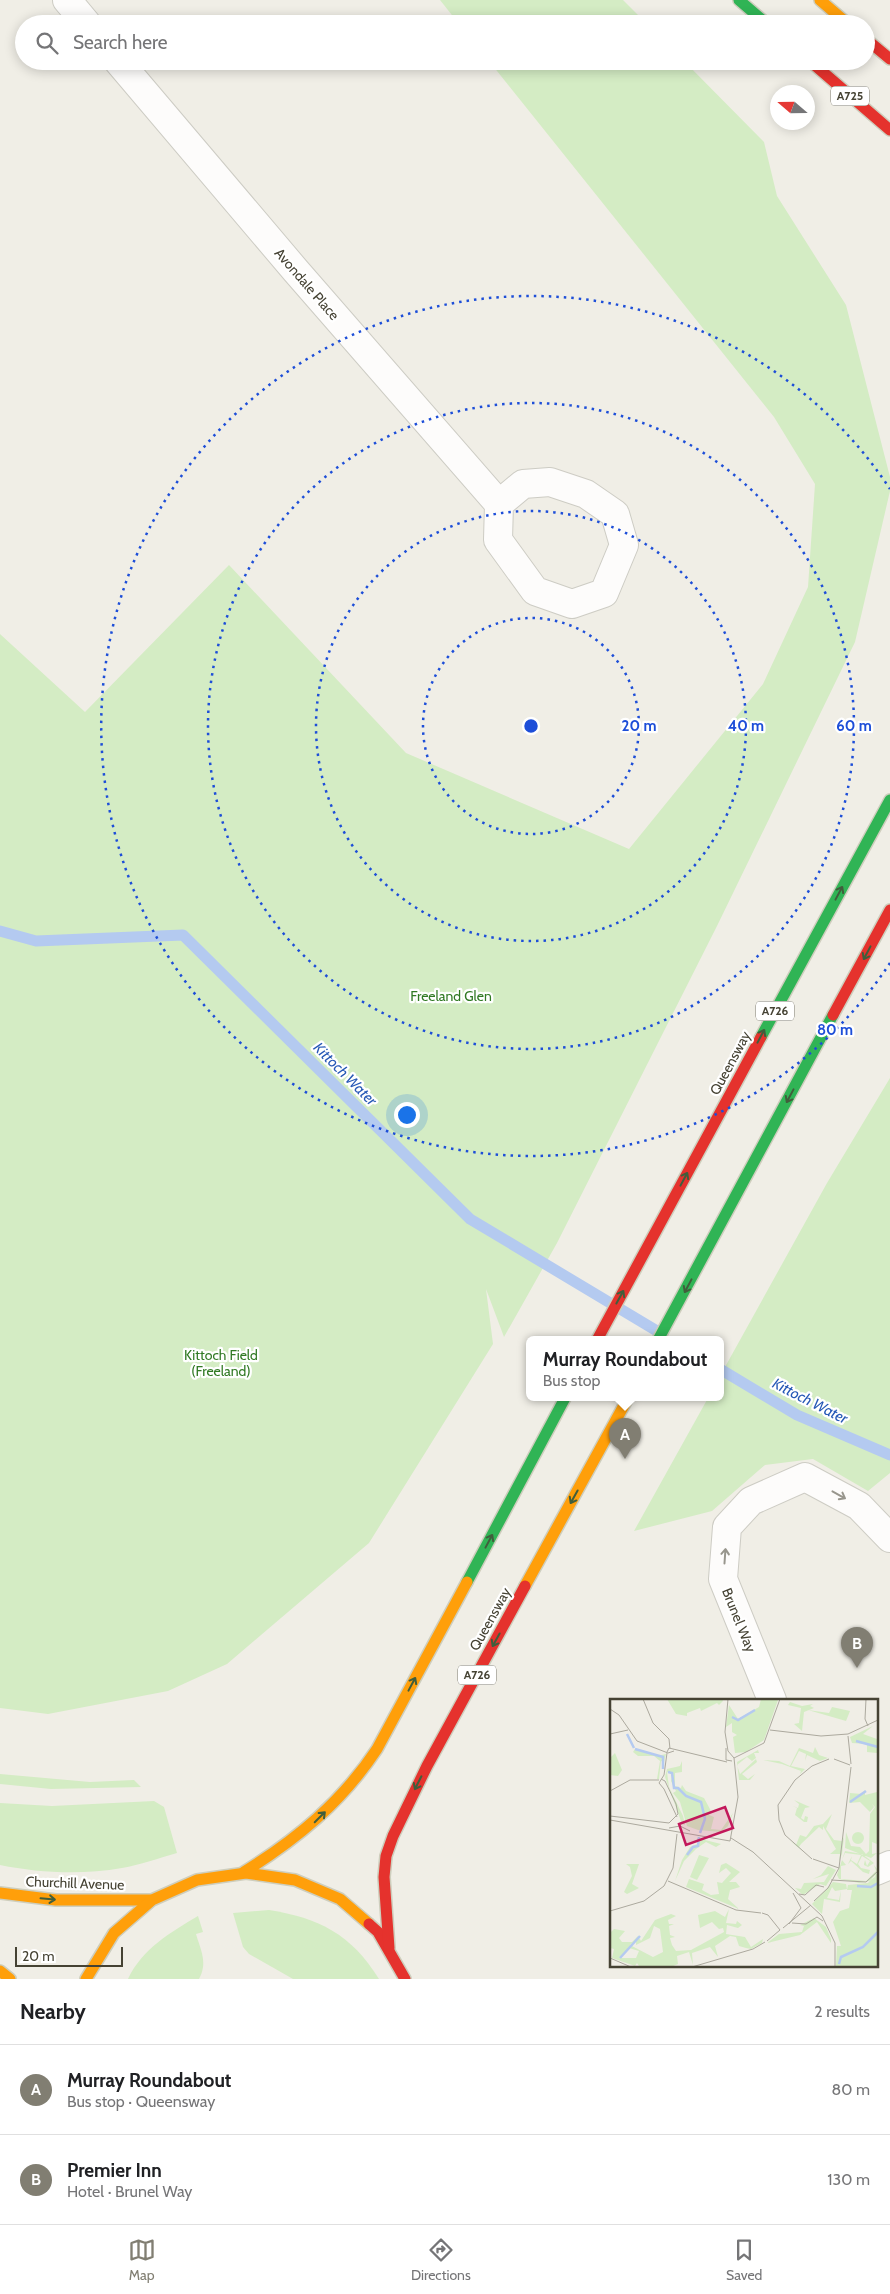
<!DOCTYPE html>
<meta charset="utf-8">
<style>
:root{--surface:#fff;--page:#f2f2f2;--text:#202124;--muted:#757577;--line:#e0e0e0;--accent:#817e72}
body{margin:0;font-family:Cabin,sans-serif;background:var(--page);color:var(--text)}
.compass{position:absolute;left:770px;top:85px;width:45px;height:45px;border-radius:50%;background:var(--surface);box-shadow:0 2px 12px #0003;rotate:290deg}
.scale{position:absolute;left:15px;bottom:12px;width:108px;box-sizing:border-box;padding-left:5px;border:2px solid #454233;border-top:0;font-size:14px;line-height:18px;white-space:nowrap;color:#454233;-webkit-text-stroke:4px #fff;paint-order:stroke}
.you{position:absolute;left:406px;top:1114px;width:18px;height:18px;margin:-12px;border:4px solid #fff;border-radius:50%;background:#1a73e8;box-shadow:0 0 0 8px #1a73e833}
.badge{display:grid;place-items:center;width:32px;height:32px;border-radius:50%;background:var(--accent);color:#fff;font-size:16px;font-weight:700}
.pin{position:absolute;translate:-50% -41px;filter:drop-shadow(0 1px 2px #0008)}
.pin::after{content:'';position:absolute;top:26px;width:18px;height:15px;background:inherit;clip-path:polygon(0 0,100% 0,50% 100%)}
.popup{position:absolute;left:526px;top:1336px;width:198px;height:65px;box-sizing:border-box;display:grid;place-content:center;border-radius:8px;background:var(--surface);filter:drop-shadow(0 1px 4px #0005);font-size:16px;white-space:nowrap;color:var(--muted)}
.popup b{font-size:19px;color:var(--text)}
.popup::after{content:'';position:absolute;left:50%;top:100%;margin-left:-10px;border:10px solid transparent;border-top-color:var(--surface)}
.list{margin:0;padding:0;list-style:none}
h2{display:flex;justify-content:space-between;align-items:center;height:65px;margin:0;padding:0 20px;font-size:21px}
h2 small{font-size:16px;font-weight:400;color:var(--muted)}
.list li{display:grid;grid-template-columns:32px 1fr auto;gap:15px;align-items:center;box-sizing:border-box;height:90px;padding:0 20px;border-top:1px solid var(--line)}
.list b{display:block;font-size:19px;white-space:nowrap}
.list p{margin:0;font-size:16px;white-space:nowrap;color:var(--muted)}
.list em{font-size:16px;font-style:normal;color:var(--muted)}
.icon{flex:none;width:28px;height:28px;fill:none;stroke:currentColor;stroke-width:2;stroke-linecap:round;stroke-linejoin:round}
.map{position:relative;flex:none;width:890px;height:1979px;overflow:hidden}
.search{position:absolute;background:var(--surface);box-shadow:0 2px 12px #0003;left:15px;right:15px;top:15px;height:55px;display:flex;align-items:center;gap:12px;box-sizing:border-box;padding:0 18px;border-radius:28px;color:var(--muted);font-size:19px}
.sheet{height:245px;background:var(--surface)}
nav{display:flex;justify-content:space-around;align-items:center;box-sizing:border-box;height:70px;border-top:1px solid var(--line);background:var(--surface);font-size:14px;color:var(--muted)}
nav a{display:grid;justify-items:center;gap:2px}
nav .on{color:var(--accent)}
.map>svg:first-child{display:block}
</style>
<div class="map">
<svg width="890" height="1979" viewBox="0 0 890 1979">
<rect width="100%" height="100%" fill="#f0eee6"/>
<g fill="#d4ecc4">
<path d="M 440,0 L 623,0 L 647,24 L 459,24 Z"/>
<path d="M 489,61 L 684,61 L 764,142 L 777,196 L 846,305 L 890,477 L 890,491 L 855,642 L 717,926 L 557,1243 L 504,1337 L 486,1289 L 493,1344 L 369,1543 L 227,1664 L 168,1691 L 48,1714 L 0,1708 L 0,634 L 85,712 L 229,565 L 406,753 L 629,849 L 763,684 L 808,587 L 815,484 L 774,417 Z"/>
<path d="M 890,1078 L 890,1473 L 868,1491 L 813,1459 L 765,1465 L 712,1511 L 634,1531 L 708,1398 L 720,1398 L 720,1376 L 827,1183 Z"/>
<path d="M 0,1774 L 90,1782 L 134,1780 L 141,1787 L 51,1789 L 0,1784 Z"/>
<path d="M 154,1801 L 164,1807 L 177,1853 C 159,1858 140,1865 122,1868 C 82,1875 39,1873 0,1865 L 0,1803 L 52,1806 Z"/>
<path d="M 269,1910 C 319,1918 351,1934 379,1979 L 293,1979 L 249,1954 L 243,1947 L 233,1913 Z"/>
<path d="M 198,1916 L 203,1932 L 196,1934 C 201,1951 208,1963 199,1979 L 128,1979 C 142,1949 171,1932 198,1916 Z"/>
</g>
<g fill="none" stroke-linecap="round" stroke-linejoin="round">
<g stroke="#b4caf0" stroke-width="11">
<path d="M 0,931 L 36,941 L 183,935 L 470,1219 L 662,1334"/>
<path d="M 720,1369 L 797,1415 L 890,1455"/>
</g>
<defs>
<g id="street">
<path d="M 67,0 L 87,24"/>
<path d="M 118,61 L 296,271 L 499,504 L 498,540 L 535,591 L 572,604 L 604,593 L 624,545 L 615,514 L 586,494 L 550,482 L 523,484 L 499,504"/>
<path d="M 772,1700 L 723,1579 L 727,1527 L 751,1501 L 805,1477 L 859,1506 L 890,1538"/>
<path d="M 876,1871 L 890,1865"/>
</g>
<g id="fast">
<path d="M 739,0 L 767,24"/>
<path d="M 761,1037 L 890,800"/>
<path d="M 658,1340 L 833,1015"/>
<path d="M 467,1582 L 565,1398"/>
</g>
<g id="slow">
<path d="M 820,0 L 848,24"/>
<path d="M 525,1586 L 628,1398"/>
<path d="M 244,1872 C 297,1839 342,1802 377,1749 L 467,1582"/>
<path d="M 0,1893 L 56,1900 L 150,1900"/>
<path d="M 0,1971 L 10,1979"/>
<path d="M 86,1979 L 114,1933 L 152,1900 L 197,1880 L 246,1873 L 295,1880 L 340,1899 L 369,1924"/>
</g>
<g id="jam">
<path d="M 866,39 L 890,59"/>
<path d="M 810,61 L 890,130"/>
<path d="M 833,1015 L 890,910"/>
<path d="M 597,1340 L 761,1037"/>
<path d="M 369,1924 L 378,1932 L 405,1979"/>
<path d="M 389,1948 L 384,1877 L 386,1856 L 393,1836 L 427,1766 L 525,1586"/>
</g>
</defs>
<use href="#street" stroke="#cdccc4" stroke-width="30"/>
<use href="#fast" stroke="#cecebd" stroke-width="14"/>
<use href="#slow" stroke="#cecebd" stroke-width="14"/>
<use href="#jam" stroke="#cecebd" stroke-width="14"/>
<use href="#street" stroke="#fdfcfb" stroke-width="28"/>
<use href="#fast" stroke="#30b455" stroke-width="11"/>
<use href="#slow" stroke="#ff9f0a" stroke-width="11"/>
<use href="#jam" stroke="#e5322d" stroke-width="11"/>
</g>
<defs><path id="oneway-shaft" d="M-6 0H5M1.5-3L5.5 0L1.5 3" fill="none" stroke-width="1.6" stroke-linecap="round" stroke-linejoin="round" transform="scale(1.25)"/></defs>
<g stroke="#405e3c">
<use href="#oneway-shaft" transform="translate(839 893) rotate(-62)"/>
<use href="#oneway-shaft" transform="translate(867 953) rotate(118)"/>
<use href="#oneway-shaft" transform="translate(761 1036) rotate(-62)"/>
<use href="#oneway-shaft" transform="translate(790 1096) rotate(118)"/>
<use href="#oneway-shaft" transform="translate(684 1179) rotate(-62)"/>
<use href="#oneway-shaft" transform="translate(688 1286) rotate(118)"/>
<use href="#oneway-shaft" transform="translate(620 1297) rotate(-61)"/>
<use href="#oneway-shaft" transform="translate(574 1497) rotate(119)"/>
<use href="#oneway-shaft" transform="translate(489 1541) rotate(-62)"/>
<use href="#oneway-shaft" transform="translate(496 1640) rotate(119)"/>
<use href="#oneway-shaft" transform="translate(412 1684) rotate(-62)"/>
<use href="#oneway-shaft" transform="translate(418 1783) rotate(117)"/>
<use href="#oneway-shaft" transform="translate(320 1817) rotate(-45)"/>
<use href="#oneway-shaft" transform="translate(48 1899) rotate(5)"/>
</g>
<g stroke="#98968d">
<use href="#oneway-shaft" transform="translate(839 1495) rotate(29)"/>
<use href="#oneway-shaft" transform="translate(725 1556) rotate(-86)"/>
</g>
<g fill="none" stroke="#1d4ed8" stroke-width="2.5" stroke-dasharray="2.5 5">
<circle cx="531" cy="726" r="108"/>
<circle cx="531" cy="726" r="215"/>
<circle cx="531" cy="726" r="323"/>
<path d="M890 963A430 430 0 1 1 890 489"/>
</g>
<g text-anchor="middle" stroke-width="4.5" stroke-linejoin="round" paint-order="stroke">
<g fill="#fff" stroke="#7d7b70" stroke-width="1">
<rect x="831" y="86.5" width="38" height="19" rx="4"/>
<rect x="756" y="1001.5" width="38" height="19" rx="4"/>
<rect x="458" y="1665.5" width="38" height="19" rx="4"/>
</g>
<g font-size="12" font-weight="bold" fill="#454233">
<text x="850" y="100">A725</text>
<text x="775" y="1015">A726</text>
<text x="477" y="1679">A726</text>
</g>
<g font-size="14" fill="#454233" stroke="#fff">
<text transform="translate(307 284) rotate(49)" y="5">Avondale Place</text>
<text transform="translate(730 1063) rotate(-62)" y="5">Queensway</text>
<text transform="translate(490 1619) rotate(-61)" y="5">Queensway</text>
<text transform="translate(739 1620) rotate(68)" y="5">Brunel Way</text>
<text transform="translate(75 1883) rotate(2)" y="5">Churchill Avenue</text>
</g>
<g font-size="14" fill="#307923" stroke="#fff">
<text x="451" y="1001">Freeland Glen</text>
<text x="221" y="1360">Kittoch Field<tspan x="221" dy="16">(Freeland)</tspan></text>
</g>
<g font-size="15" font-style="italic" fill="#2658b6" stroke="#fff">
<text transform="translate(345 1074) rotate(45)" y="5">Kittoch Water</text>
<text transform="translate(810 1401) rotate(27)" y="5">Kittoch Water</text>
</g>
</g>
<g transform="translate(610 1699)">
<rect width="268" height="268" fill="#f0eee6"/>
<path d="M 57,0 L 112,0 L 113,2 L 109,6 L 107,4 L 91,12 L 90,9 L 77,14 L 77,17 L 66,15 ZM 151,0 L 168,1 L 154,41 L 136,53 L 125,54 L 123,38 L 127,36 L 122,33 L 122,24 L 116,28 L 119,6 L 128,20 L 149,8 ZM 180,3 L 192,7 L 203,5 L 200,7 L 204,9 L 194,13 L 192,32 L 184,25 L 189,24 L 191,9 L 178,6 ZM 222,8 L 240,12 L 236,22 L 198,11 L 219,14 ZM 263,27 L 253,35 L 267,40 L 267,54 L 257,53 L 257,45 L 242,44 L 240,38 ZM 205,48 L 209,56 L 218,59 L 210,62 L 197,56 L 195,62 L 196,55 L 189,52 L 181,67 L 195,70 L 190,75 L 191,72 L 172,65 L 153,61 L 169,62 L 180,67 L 189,49 L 203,54 ZM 25,50 L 47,57 L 56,55 L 54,63 L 51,62 L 49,80 L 47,80 L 50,62 L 44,57 L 28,57 L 23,53 ZM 148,51 L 149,54 L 144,54 L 146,59 L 142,62 L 137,58 L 127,66 L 130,75 L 146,60 L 147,63 L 132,75 L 138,80 L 145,75 L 140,81 L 129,81 L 127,63 ZM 5,54 L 12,71 L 8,77 L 0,76 L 0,59 ZM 72,62 L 72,73 L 65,74 L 65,87 L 71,89 L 72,86 L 76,92 L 94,99 L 101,112 L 99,116 L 104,118 L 101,130 L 111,131 L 123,114 L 118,127 L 111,133 L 88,131 L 77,127 L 70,103 L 63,94 L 66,92 L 61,82 L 62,75 L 57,73 L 59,88 L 73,117 L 75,126 L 72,125 L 55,78 L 57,70 L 70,67 ZM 255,91 L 255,96 L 267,93 L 267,145 L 262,143 L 262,155 L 267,154 L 261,159 L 235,149 L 236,133 L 241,147 L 250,148 L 256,155 L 259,152 L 260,115 L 265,108 L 262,105 L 264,108 L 260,113 L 250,103 L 239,104 L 240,94 L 252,95 ZM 184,101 L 200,108 L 195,109 L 191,119 L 194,121 L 195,117 L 198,118 L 197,123 L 194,123 L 185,116 L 187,109 L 183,107 L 188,109 L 189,105 ZM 222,115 L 216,130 L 224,141 L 232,142 L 234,138 L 232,155 L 229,163 L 230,155 L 220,155 L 226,150 L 213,127 L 213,131 L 209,128 L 191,145 L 189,148 L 194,153 L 180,142 L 186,146 L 190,136 L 196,138 L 204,127 L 213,125 ZM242 139a6 6 0 1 1 12 0a6 6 0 1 1-12 0ZM 87,139 L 111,145 L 106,148 L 96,143 L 86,150 L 74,162 L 65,182 L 72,161 L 80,148 L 87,145 ZM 235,152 L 252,155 L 264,164 L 258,168 L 254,166 L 254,165 L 255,161 L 257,167 L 260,162 L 252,157 L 248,165 L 251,169 L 260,171 L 259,175 L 253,173 L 241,162 L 238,165 L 242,157 L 241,161 L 247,165 L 251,156 L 235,154 L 232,161 L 236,166 L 231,167 L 231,180 L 256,182 L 266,172 L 264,166 L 267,170 L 265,178 L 259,182 L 249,184 L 229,180 L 227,176 ZM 89,156 L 99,159 L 87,181 L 80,178 ZM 116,164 L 130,173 L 119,183 L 126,183 L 130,188 L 120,191 L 118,200 L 129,210 L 76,188 L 79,180 L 94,185 L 92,191 L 101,196 L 109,195 L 107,183 L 112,184 L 121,174 L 116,169 L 109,174 L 111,166 ZM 16,165 L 29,165 L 22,185 L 29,189 L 17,195 L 14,193 L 22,177 L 20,168 ZM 218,167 L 226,171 L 216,187 L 210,185 L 193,196 L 185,189 L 191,190 L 194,184 L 214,183 L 219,175 L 203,180 L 199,177 L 203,180 L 211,176 ZM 267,174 L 267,267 L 226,267 L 227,247 L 231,247 L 223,223 L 230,212 L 239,209 L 242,191 L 237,191 L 238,186 L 258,184 ZM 223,183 L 236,185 L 237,190 L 225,192 L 222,188 L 217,199 L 229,201 L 231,191 L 230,203 L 214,200 L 212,215 L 202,205 ZM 119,210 L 116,224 L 126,225 L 127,222 L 132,226 L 128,229 L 117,226 L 116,235 L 135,238 L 141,248 L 153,240 L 152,244 L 141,250 L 136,249 L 129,247 L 126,238 L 120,237 L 105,247 L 108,258 L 100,248 L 82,254 L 83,266 L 79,253 L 67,257 L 68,265 L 61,268 L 29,267 L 27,264 L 25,267 L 2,259 L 4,250 L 0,249 L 0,234 L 4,230 L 15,232 L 9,239 L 12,243 L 22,243 L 28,237 L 31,242 L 45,221 L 61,215 L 66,217 L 58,221 L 59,225 L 64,225 L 59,227 L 60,236 L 65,238 L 60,239 L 62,246 L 66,252 L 81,251 L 114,233 L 113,229 L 109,230 L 102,223 L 90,229 L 88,216 L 105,212 L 115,218 ZM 44,227 L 50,230 L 53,253 L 43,258 L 20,246 L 26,241 L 26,246 L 40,239 ZM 19,249 L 29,252 L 26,259 L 10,259 ZM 204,219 L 216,228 L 221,240 L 221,244 L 207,223 L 190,236 L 157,244 L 169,235 L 192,233 L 194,227 L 190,226 Z" fill="#d4ecc4" fill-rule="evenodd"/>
<path fill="none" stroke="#b4caf0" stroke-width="2.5" d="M 122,18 L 128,21 L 145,11M 17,35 L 24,49M 246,42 L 268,48M 25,50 L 53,58 L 53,70M 58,73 L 62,74 L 64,89 L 68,89 L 76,97 L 91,103 L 95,120 L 90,134M 240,103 L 256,92M 77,156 L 83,148 L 88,147 L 89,138M 247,187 L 261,188 L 268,184M 10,259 L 30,237M 229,265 L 231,258 L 253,248 L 268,233"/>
<path fill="none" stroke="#aca99e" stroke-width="1" d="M 33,0 L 43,24 L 59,40 L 60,50M 256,0 L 255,20 L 258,27M 0,10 L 9,16 L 27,42 L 58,54 L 64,52M 160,31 L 211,37 L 238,35M 0,35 L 18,31M 238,35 L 268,21M 238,37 L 241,65M 116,49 L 116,61 L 122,62M 57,53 L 59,49 L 117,63M 124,59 L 154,44 L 170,0M 224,60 L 240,66M 51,80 L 55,82 L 66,105M 54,90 L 67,118M 54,90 L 49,84 L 54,76 L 57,54M 0,92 L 20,81 L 49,81M 0,117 L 59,124 L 68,115 L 66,105M 0,121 L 120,142 L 128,98 L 124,59 L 118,52 L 115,33 L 118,0M 59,129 L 70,127 L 80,132M 121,139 L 143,153 L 212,217 L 225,244 L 225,268M 202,160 L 175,136 L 169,121 L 168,106 L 185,81 L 202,67 L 219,60M 203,160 L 229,169M 221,181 L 256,183 L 268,172M 58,182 L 126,211 L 151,214M 189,195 L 195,196 L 206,186 L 214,188M 204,202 L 218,189 L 229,169 L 241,68M 0,212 L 34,202 L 54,187 L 63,169 L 67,135M 152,214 L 158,216 L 170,231M 182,224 L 196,225 L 207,218 L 213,222M 179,225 L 191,209 L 183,194M 173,229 L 201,206M 157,242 L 170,231M 0,259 L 21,268M 82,268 L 143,250 L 155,243"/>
<path fill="#c2185b" fill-opacity="0.15" stroke="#c2185b" stroke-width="2.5" d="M 115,108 L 123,129 L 76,146 L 69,125 Z"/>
<rect width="268" height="268" fill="none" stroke="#454233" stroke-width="2.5"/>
</g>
<circle cx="531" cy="726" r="8" fill="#1d4ed8" stroke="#fff" stroke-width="2.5"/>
<g font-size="15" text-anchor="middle" font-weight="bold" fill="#1d4ed8" stroke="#fff" stroke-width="4.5" stroke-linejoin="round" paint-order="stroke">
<text x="639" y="731">20 m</text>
<text x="746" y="731">40 m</text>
<text x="854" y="731">60 m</text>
<text x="835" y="1035">80 m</text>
</g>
</svg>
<svg class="compass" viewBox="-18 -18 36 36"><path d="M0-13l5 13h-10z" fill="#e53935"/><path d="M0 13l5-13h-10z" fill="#757577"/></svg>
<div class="scale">20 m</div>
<div class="you"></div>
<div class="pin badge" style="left:625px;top:1459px">A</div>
<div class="popup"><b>Murray Roundabout</b>Bus stop</div>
<div class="pin badge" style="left:857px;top:1668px">B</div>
<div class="search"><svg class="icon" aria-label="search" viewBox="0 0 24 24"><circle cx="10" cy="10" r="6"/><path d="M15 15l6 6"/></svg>Search here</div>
</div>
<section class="sheet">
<h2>Nearby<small>2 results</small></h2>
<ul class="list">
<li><span class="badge">A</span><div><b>Murray Roundabout</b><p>Bus stop · Queensway</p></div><em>80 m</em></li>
<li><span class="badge">B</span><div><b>Premier Inn</b><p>Hotel · Brunel Way</p></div><em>130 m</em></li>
</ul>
</section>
<nav>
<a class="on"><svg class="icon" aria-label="map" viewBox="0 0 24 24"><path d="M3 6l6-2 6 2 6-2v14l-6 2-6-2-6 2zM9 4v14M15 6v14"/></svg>Map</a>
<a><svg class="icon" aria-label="directions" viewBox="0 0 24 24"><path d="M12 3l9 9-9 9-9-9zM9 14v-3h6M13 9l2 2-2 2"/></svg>Directions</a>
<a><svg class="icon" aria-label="saved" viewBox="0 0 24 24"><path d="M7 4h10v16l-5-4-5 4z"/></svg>Saved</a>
</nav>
